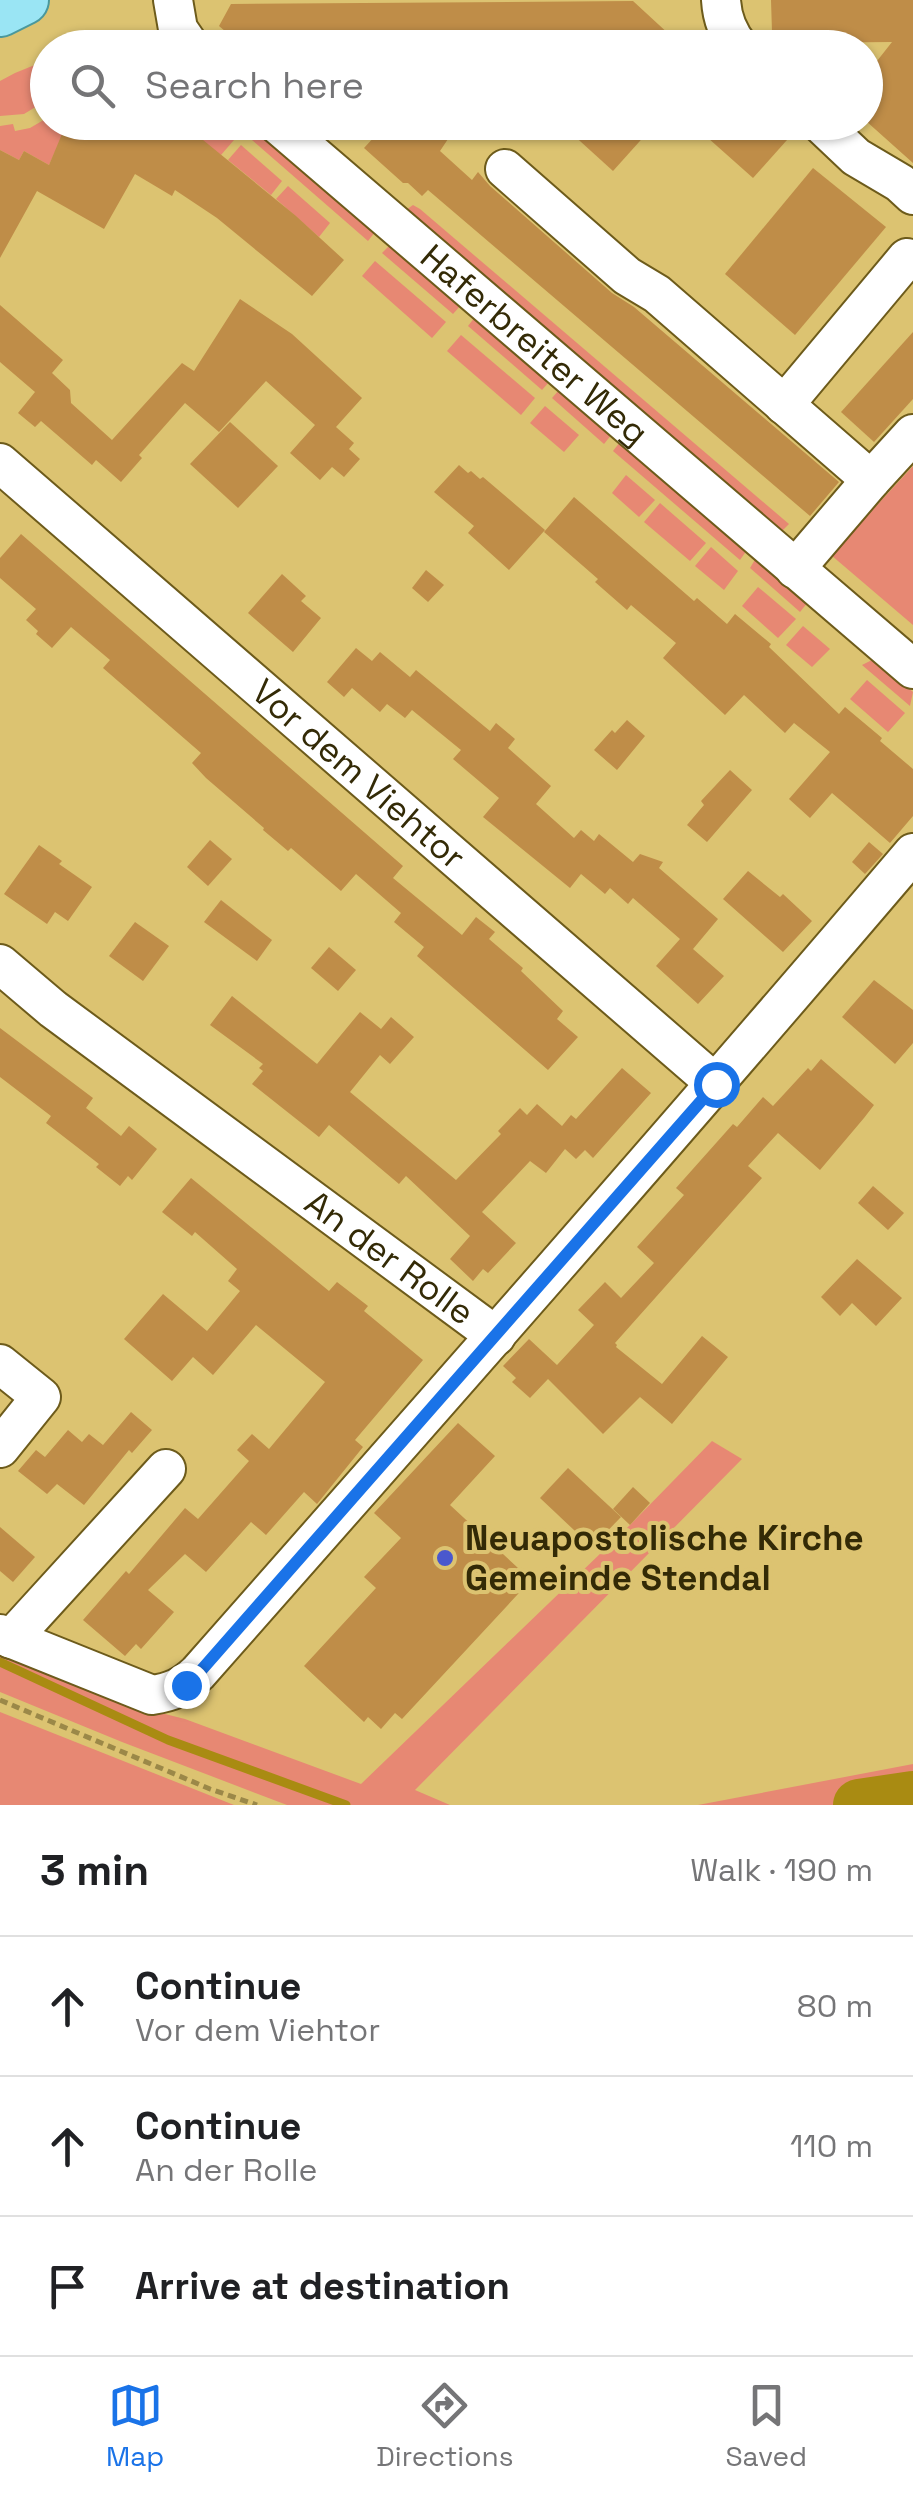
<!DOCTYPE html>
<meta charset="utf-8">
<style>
:root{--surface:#fff;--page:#f2f2f2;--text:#202124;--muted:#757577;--line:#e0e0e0;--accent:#1a73e8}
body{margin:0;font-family:"Space Grotesk",sans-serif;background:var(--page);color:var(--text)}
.stop{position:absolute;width:30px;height:30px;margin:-22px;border:8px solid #1a73e8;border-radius:50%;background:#fff}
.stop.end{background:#1a73e8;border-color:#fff;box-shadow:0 2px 10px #0008}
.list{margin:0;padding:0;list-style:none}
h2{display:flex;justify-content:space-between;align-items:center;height:130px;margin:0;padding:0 40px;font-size:42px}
h2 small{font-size:32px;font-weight:400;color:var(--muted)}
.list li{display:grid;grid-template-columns:65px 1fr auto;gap:30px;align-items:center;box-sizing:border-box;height:140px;padding:0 40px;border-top:2px solid var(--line)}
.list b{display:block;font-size:38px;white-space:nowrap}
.list p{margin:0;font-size:32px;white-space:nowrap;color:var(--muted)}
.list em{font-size:32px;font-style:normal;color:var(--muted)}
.icon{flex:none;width:55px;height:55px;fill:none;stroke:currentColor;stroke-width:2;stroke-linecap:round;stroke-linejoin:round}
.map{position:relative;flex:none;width:913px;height:1805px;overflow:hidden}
.search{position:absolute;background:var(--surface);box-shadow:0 2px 8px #0004;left:30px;right:30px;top:30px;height:110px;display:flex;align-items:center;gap:25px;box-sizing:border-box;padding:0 35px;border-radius:55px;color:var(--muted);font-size:38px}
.sheet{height:550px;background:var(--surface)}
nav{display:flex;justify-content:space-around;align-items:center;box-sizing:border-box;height:140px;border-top:2px solid var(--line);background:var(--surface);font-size:28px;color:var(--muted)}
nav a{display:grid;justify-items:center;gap:5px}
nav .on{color:var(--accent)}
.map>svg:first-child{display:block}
</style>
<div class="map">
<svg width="913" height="1805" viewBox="0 0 913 1805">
<rect width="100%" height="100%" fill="#dcc371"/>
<g fill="#e78873">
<path d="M 47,60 L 47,100 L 24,114 L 0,116 L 0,81 L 15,73 Z"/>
<path d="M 47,111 L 48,122 L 68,123 L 49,165 L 24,151 L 19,160 L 0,150 L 0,126 L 13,124 L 15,131 L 30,128 L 47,118 L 45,112 Z"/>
<path d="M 183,123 C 202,123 218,130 234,140 L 221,155 L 181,127 Z"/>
<path d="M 227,123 L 249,123 L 375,232 L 368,241 L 244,133 Z"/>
<path d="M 241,145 L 282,181 L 271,195 L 228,160 Z"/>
<path d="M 288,186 L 330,223 L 319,237 L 276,199 Z"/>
<path d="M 413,205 L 420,209 L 789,524 L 781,532 L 406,210 Z"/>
<path d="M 390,245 L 461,305 L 453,314 L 382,253 Z"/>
<path d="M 375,261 L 446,322 L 432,338 L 362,276 Z"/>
<path d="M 475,317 L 549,382 L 542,390 L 468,326 Z"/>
<path d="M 461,335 L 535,398 L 521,415 L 447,351 Z"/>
<path d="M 559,390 L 612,434 L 604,444 L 552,398 Z"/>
<path d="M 545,406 L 579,435 L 564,452 L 530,423 Z"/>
<path d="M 620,442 L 747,550 L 740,560 L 613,451 Z"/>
<path d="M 913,466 L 913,625 L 831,555 Z"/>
<path d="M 626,475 L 655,500 L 639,517 L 612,493 Z"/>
<path d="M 660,503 L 706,543 L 690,561 L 644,522 Z"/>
<path d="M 711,547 L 738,571 L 724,590 L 695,566 Z"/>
<path d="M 756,558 L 808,602 L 800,612 L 750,568 Z"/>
<path d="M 758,587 L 796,619 L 778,638 L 742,606 Z"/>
<path d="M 803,626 L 830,649 L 812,667 L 786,645 Z"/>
<path d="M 874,659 L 913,692 L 910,706 L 862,665 Z"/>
<path d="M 867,680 L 905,713 L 888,732 L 850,699 Z"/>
<path d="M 712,1441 L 742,1459 L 415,1790 L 450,1805 L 287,1805 L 122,1742 L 0,1692 L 0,1645 L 149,1710 L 185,1719 L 361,1784 L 630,1525 Z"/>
<path d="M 0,1712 L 234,1805 L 0,1805 Z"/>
<path d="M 913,1764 L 913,1805 L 698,1805 Z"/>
</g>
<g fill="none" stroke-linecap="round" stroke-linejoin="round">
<path stroke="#a98b12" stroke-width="9" d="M 0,1662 L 168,1740 L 346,1805"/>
<path stroke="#a98b12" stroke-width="52" d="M 859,1805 L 913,1797"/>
</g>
<g fill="#bf8d48">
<path d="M 771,0 L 913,0 L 913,163 L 866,121 L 866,75 L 892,42 L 785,43 L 772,32 Z"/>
<path d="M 633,1 L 684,48 L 544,48 L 544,40 L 473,41 L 473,44 L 370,42 L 370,39 L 287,40 L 296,48 L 245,48 L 219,26 L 231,4 Z"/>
<path d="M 67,122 L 181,122 L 296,216 L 344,260 L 312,296 L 217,218 L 175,190 L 172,196 L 135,174 L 104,229 L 37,191 L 0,258 L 0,150 L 19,160 L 24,151 L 49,165 Z"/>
<path d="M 388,122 L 440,122 L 452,133 L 440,151 L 472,180 L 478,172 L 490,186 L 612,293 L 634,307 L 839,482 L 810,516 L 428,190 L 422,196 L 408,183 L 403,183 L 364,148 Z"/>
<path d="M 559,122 L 657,122 L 613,171 Z"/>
<path d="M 690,122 L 768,122 L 787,140 L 753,178 Z"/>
<path d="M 813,168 L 886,227 L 795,335 L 725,274 Z"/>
<path d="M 240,299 L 292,334 L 362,398 L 336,427 L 354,443 L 349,449 L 360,459 L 344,477 L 332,467 L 320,480 L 290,453 L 315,425 L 266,381 L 219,432 L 185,403 L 139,455 L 142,458 L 121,482 L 96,460 L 92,465 L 41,421 L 35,427 L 18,413 L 35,392 L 0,362 L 0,305 L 63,360 L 52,373 L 70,390 L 71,403 L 112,440 L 182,363 L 194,371 Z"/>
<path d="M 913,332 L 913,399 L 874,442 L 841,412 Z"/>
<path d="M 230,422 L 278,466 L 238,508 L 190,464 Z"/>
<path d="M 459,465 L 468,473 L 471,471 L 480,479 L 483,477 L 545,530 L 509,570 L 468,533 L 474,526 L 434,492 Z"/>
<path d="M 574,497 L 694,601 L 697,598 L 727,624 L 735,614 L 771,644 L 769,647 L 839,714 L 845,707 L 882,738 L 880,741 L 913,769 L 913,816 L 890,843 L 832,793 L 810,818 L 789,799 L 830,752 L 794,723 L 785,733 L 744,695 L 725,715 L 663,658 L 676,643 L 631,605 L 627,610 L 595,582 L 598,579 L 544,532 Z"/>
<path d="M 21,534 L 403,866 L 393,878 L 462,935 L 476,917 L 495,932 L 489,939 L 523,968 L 521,971 L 563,1011 L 557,1019 L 578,1037 L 548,1070 L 417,956 L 424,947 L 394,922 L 401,913 L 356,874 L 341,891 L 291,848 L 288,851 L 263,830 L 264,828 L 206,778 L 192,763 L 201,753 L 103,668 L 110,660 L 71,627 L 52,648 L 36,634 L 38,631 L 26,620 L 36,609 L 0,578 L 0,558 Z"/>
<path d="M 426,570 L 444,585 L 428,602 L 412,588 Z"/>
<path d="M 282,574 L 306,596 L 301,601 L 321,618 L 293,652 L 248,613 Z"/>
<path d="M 356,648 L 372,661 L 380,652 L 410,677 L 416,670 L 490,731 L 496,723 L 515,739 L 508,748 L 551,786 L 536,804 L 574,838 L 581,830 L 594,841 L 599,834 L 633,862 L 640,854 L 663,862 L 659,868 L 718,919 L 693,949 L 724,976 L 698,1004 L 656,966 L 680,939 L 633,898 L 628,904 L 610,888 L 605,894 L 581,874 L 570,888 L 483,817 L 499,798 L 453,759 L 461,750 L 412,710 L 405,718 L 387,704 L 380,712 L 352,688 L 344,697 L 327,682 Z"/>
<path d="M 627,720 L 645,736 L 617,770 L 594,750 L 612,730 L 615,733 Z"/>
<path d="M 730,770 L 752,790 L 707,842 L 687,825 L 704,805 L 701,801 Z"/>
<path d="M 210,840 L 232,859 L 208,886 L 187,867 Z"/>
<path d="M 869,842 L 883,854 L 865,874 L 852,862 Z"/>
<path d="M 39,845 L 62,861 L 59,864 L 92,887 L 68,921 L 55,912 L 47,924 L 4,894 Z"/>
<path d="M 748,871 L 780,897 L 783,894 L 812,921 L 783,952 L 723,899 Z"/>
<path d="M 221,900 L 272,940 L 257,961 L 204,922 Z"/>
<path d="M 135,922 L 169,946 L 143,981 L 109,956 Z"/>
<path d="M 329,947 L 356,970 L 338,991 L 311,968 Z"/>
<path d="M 874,980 L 913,1010 L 913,1043 L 895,1064 L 842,1017 Z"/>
<path d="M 232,996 L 317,1064 L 360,1012 L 381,1029 L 391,1017 L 414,1037 L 390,1064 L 380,1055 L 350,1092 L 456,1180 L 501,1134 L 498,1131 L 520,1108 L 527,1115 L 537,1104 L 562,1126 L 571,1115 L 576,1119 L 622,1068 L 651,1093 L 593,1158 L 585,1150 L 576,1159 L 565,1149 L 546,1173 L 530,1161 L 482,1212 L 516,1243 L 488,1273 L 483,1269 L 473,1281 L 450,1259 L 470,1236 L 406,1176 L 399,1184 L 329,1125 L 319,1137 L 252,1084 L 263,1071 L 259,1068 L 263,1064 L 210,1025 Z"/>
<path d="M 0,1028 L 93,1098 L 86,1108 L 121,1136 L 129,1126 L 157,1149 L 132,1180 L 128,1176 L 120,1186 L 96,1167 L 99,1164 L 46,1123 L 51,1116 L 0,1077 Z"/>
<path d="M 821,1059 L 874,1105 L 864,1118 L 820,1170 L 778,1133 L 748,1166 L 762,1178 L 615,1343 L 617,1345 L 616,1347 L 662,1384 L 702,1336 L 728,1357 L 672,1424 L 640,1397 L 603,1434 L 548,1379 L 530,1398 L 512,1382 L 516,1378 L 503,1366 L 529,1339 L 557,1365 L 594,1325 L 578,1310 L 605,1282 L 621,1298 L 654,1263 L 637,1247 L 684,1195 L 676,1188 L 733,1124 L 737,1127 L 763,1097 L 773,1106 L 808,1068 L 811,1071 Z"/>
<path d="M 191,1178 L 329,1291 L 337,1282 L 368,1306 L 364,1311 L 423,1360 L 355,1440 L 363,1447 L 317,1504 L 304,1492 L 266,1535 L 251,1522 L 206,1572 L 185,1554 L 148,1590 L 174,1612 L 141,1649 L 136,1644 L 125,1656 L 83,1620 L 126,1571 L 129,1574 L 185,1508 L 198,1519 L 249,1461 L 237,1450 L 252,1434 L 269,1449 L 325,1382 L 256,1325 L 213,1375 L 193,1357 L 172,1381 L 124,1339 L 163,1294 L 207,1331 L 240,1291 L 228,1281 L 237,1269 L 195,1232 L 192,1236 L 162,1212 Z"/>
<path d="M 873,1186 L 904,1213 L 888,1230 L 858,1203 Z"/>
<path d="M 857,1259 L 902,1298 L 876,1326 L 852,1303 L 840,1316 L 821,1297 Z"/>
<path d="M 131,1412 L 152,1430 L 132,1453 L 129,1450 L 84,1505 L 57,1484 L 47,1494 L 18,1471 L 36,1450 L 45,1457 L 68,1430 L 82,1442 L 89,1434 L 103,1445 Z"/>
<path d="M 458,1423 L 495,1456 L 450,1505 L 531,1580 L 402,1719 L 395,1713 L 381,1729 L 368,1717 L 364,1722 L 304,1666 L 376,1588 L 364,1577 L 401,1538 L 374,1513 Z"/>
<path d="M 568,1468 L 621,1517 L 592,1547 L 540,1498 Z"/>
<path d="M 633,1487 L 650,1503 L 630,1525 L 613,1509 Z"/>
<path d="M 0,1527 L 35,1557 L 13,1582 L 0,1571 Z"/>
</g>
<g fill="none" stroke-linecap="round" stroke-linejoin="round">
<defs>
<g id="minor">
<path d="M 173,0 L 178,29 L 191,48"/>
<path d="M 721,0 C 722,18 728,34 740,48"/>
<path id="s1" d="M 275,122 L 913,669"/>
<path d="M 819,122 L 856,157 L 900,183 L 913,195"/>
<path d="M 505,169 L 627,276 L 657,294 L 871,480"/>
<path d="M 784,405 L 907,258"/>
<path id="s2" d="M 0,463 L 716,1084"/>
<path d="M 795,569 L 871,480 L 913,434"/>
<path id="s3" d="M 0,964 L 53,1009 L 496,1336"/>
<path d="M 0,1364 L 41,1397 L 0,1448"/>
<path d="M 0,1634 L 152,1695 C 172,1692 183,1687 198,1673 C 438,1401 678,1129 913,853"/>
<path d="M 11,1639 L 166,1469"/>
</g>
<path id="major" d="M 0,12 L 24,0"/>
</defs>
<use href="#minor" stroke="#6d5b1b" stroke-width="42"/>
<use href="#major" stroke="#4a989c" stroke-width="52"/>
<path stroke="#9b8848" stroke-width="5" stroke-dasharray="8 5" stroke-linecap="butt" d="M 0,1700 L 210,1789 L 257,1805"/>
<use href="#minor" stroke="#fff" stroke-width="38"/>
<use href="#major" stroke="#9ae5f4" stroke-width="48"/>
</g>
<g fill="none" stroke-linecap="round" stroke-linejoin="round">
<path stroke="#1a73e8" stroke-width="12" d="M 186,1685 L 198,1674 L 716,1084"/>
</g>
<circle fill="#4a58cd" stroke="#dcc371" stroke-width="4" cx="445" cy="1558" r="10"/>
<g text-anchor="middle" stroke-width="8" stroke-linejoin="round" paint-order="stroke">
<g font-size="35" fill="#332a06" stroke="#dcc371">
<text dy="12" stroke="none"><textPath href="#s1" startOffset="342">Haferbreiter Weg</textPath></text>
<text dy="12" stroke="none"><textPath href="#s2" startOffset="475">Vor dem Viehtor</textPath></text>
<text dy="12" stroke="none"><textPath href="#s3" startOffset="488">An der Rolle</textPath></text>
</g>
<g font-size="35" font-weight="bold" fill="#332a06" stroke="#dcc371" text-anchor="start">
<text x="465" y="1550">Neuapostolische Kirche<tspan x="465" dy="40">Gemeinde Stendal</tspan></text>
</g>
</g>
</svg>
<div class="stop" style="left:716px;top:1084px"></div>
<div class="stop end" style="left:186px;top:1685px"></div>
<div class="search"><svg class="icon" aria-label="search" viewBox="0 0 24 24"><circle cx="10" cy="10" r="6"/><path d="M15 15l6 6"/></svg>Search here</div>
</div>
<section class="sheet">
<h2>3 min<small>Walk · 190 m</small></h2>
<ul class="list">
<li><svg class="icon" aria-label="ahead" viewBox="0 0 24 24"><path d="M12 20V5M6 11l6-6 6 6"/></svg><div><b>Continue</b><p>Vor dem Viehtor</p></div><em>80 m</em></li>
<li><svg class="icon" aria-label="ahead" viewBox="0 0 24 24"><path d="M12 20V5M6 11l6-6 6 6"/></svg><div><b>Continue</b><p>An der Rolle</p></div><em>110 m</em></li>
<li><svg class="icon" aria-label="arrive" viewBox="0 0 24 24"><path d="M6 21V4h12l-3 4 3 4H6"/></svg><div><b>Arrive at destination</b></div></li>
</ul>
</section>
<nav>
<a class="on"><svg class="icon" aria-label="map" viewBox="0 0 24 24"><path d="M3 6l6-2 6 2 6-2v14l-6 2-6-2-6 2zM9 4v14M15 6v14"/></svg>Map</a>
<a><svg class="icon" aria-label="directions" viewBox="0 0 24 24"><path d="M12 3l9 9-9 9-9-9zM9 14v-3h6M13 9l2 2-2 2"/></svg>Directions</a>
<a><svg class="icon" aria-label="saved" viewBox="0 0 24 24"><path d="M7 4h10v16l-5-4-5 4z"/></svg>Saved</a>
</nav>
